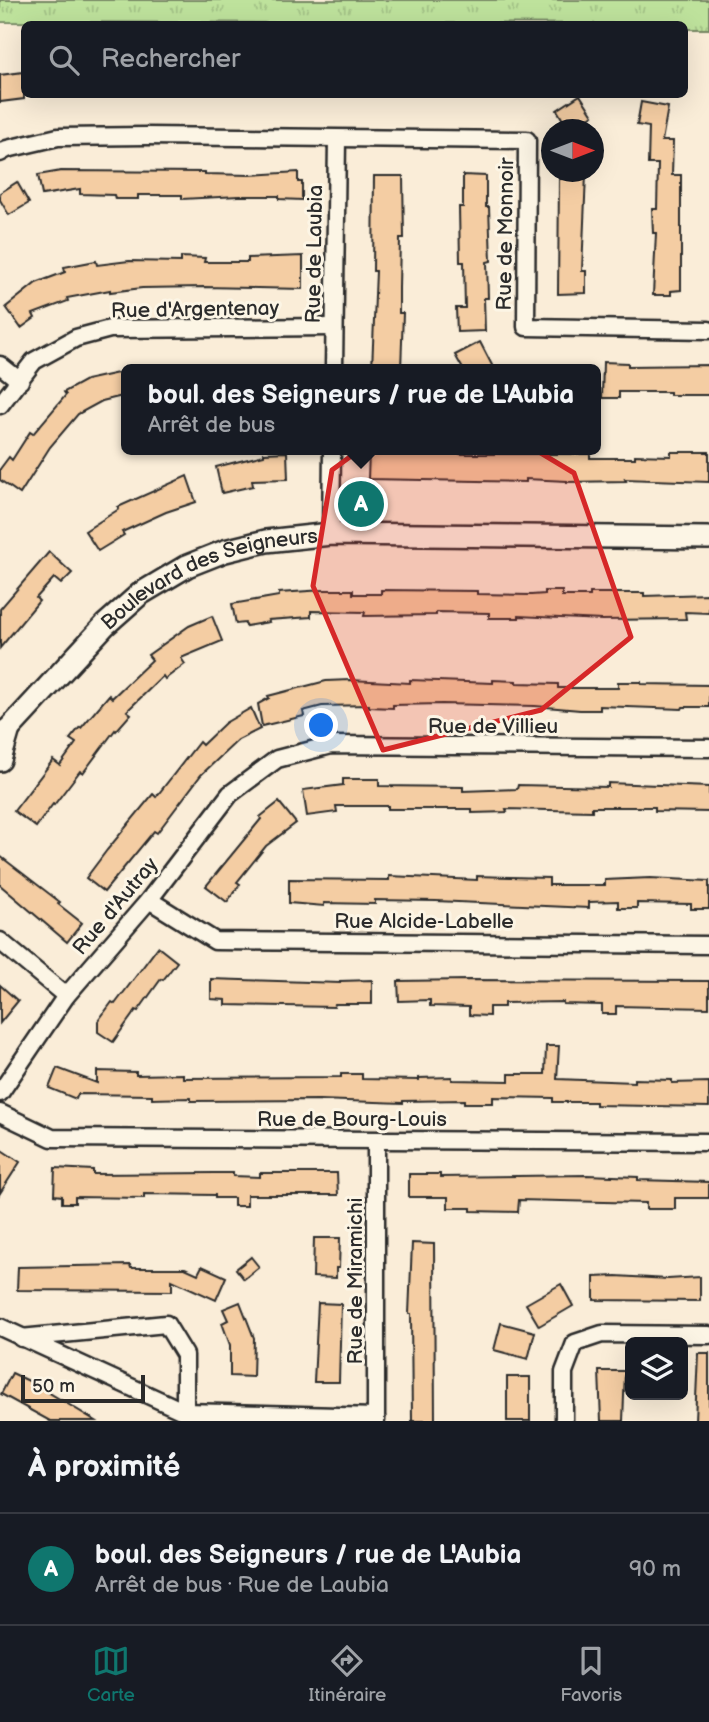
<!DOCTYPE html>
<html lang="fr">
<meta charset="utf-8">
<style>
:root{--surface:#171b24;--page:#242831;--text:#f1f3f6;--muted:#9ea1a6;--line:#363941;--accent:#0f766e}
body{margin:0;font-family:"Balsamiq Sans",sans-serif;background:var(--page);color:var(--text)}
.controls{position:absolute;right:21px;bottom:21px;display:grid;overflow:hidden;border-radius:10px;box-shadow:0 7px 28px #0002}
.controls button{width:63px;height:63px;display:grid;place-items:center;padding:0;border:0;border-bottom:2px solid var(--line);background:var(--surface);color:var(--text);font:35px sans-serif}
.compass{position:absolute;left:541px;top:119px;width:63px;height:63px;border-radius:50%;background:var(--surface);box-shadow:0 7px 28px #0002;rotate:90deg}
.scale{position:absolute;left:21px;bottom:18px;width:124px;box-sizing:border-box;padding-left:7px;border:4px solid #2b2b2b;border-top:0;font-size:19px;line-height:24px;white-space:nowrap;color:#2b2b2b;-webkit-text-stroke:5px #fcf5e5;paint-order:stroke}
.you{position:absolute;left:322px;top:726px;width:24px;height:24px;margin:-18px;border:5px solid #fff;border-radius:50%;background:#1a73e8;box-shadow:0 0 0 10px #1a73e833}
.badge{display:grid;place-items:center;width:46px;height:46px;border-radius:50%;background:var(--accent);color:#fff;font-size:23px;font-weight:700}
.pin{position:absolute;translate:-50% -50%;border:4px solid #fff;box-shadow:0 2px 7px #0006}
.popup{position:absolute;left:121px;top:364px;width:480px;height:91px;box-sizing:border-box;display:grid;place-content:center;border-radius:10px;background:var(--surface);filter:drop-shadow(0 2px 5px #0005);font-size:23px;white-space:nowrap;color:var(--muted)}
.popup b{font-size:26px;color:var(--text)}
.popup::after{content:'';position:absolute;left:50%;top:100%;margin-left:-14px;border:14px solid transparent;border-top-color:var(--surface)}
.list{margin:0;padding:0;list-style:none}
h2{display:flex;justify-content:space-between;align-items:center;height:91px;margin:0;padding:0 28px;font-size:30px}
h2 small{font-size:23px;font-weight:400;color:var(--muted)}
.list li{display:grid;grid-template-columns:46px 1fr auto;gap:21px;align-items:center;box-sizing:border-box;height:112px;padding:0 28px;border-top:2px solid var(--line)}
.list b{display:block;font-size:26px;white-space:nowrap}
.list p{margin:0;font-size:23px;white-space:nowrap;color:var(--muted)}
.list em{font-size:23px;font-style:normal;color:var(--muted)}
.icon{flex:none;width:38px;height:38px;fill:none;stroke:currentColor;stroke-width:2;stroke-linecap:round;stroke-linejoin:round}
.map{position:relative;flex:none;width:709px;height:1421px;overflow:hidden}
.search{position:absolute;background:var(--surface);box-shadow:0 7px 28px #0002;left:21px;right:21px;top:21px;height:77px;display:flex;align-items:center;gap:18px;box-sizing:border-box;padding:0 24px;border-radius:10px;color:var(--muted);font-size:26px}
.sheet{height:203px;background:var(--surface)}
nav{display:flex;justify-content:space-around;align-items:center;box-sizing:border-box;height:98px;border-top:2px solid var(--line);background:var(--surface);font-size:19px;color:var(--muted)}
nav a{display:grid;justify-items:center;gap:4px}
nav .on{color:var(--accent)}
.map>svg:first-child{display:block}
</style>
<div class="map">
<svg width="709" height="1421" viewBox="0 0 709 1421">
<defs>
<pattern id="grass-tufts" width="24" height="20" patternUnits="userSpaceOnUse" patternTransform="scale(1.75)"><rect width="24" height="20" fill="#bee29c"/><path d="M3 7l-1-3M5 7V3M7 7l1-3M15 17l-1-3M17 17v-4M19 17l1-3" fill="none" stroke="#a3c287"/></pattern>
</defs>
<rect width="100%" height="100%" fill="#faedd8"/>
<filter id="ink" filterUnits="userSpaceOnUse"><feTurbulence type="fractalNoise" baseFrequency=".0143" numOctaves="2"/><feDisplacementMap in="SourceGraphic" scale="14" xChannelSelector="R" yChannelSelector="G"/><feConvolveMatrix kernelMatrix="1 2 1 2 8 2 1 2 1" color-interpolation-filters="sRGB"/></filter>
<g filter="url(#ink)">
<path fill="url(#grass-tufts)" stroke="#748664" stroke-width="2" d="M 0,0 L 709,0 L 709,29 L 685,29 L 684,24 L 0,22 Z"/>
<g fill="#f4cda3" stroke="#2b2b2b" stroke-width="2">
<path d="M 24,72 L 24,99 L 0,102 L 0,75 Z"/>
<path d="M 580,95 L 593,115 L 569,130 L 557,110 Z"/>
<path d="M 641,102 L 668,107 L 662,141 L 673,141 L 672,175 L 681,175 L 681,290 L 671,291 L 671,295 L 653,295 L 656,233 L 653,233 L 652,209 L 657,209 L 658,164 L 648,164 L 649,127 L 637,125 Z"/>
<path d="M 61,171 L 205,172 L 205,174 L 250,175 L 298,172 L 298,182 L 302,182 L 302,200 L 279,199 L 279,196 L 239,196 L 182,199 L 182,195 L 138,195 L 138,199 L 115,199 L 114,195 L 80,194 L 80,189 L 42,195 L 38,175 Z"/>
<path d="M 586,174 L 582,271 L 586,271 L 586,293 L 558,294 L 559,179 L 568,179 L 568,175 Z"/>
<path d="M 463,175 L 486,176 L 486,207 L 489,207 L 491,261 L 487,262 L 488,298 L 484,298 L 485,331 L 457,332 L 456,308 L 465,308 L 464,262 L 460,262 L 459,207 L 463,207 Z"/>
<path d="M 374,176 L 403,176 L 404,238 L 400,238 L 399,288 L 399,313 L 403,313 L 401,369 L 372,369 L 376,271 L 373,271 Z"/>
<path d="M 17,182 L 29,203 L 9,215 L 0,200 L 0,193 Z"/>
<path d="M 303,256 L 303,289 L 204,287 L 142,288 L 110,292 L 110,290 L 67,298 L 68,301 L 33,314 L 35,318 L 21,328 L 6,307 L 36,283 L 65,272 L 64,267 L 96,261 L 97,265 L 129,261 L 181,262 L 181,257 L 205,258 L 204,262 L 248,262 L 248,258 Z"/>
<path d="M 480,342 L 494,369 L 463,369 L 455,355 Z"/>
<path d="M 603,362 L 628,363 L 628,366 L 709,365 L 709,395 L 670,395 L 670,392 L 619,392 L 619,398 L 602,398 Z"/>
<path d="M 127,371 L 127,395 L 102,401 L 78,414 L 50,447 L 20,494 L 0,480 L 0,469 L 9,457 L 12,460 L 30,432 L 33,434 L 66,395 L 64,392 L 86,380 Z"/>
<path d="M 435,450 L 460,450 L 460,454 L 590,454 L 590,458 L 635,458 L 635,455 L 671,456 L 671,452 L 709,452 L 709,482 L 625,479 L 626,481 L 567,482 L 567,481 L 526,479 L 526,482 L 368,479 L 369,452 L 435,455 Z"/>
<path d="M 287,452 L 288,479 L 252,480 L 253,486 L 222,493 L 216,467 L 264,455 L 264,453 Z"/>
<path d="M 187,476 L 196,502 L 166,512 L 122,532 L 124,535 L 98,551 L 85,531 L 119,509 L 118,507 Z"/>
<path d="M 49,552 L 72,573 L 61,584 L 54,578 L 36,598 L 39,601 L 0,648 L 0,609 Z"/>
<path d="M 324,590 L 353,590 L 353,594 L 381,594 L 381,590 L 477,591 L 477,594 L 531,595 L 545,594 L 545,591 L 562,591 L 562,596 L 590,596 L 590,593 L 644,593 L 644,596 L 709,594 L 709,613 L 685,612 L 686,619 L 602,620 L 519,616 L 519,618 L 489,618 L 489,613 L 436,612 L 436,615 L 364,616 L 365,612 L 311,611 L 311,617 L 268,620 L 269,622 L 246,626 L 245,623 L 236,624 L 232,604 L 279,596 L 279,593 Z"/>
<path d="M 212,616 L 222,641 L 181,658 L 185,664 L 165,679 L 163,676 L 127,711 L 131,714 L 116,731 L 115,730 L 83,773 L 80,771 L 54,805 L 53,804 L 36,827 L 14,811 L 53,760 L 60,765 L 76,743 L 70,739 L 80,727 L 81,728 L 109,695 L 112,698 L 152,660 L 148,655 L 189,626 Z"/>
<path d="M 350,680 L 410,683 L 410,680 L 493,683 L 493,680 L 516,681 L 516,683 L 558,684 L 558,688 L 618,688 L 618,682 L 641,682 L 641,684 L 709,685 L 709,707 L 683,707 L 682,709 L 600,706 L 600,710 L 580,710 L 535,706 L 442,704 L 393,705 L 393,708 L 369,707 L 369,705 L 322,706 L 303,711 L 304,716 L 262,726 L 258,704 L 269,698 L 268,696 L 326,681 Z"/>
<path d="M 251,708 L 260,729 L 238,740 L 201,775 L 157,833 L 154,831 L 104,892 L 86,878 L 107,850 L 153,794 L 156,797 L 199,742 L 202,745 L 225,723 Z"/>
<path d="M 343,779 L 379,779 L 379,786 L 463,787 L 463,791 L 517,789 L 518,785 L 608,787 L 608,783 L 709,787 L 709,812 L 655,811 L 655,807 L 592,807 L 592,811 L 506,809 L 507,812 L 472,813 L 472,809 L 388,809 L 388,806 L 336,806 L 337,812 L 307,816 L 303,790 L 343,785 Z"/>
<path d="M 279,802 L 296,823 L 266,846 L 237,882 L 240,884 L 227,902 L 206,886 L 261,819 L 260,817 Z"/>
<path d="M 0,856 L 60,902 L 58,904 L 82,923 L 67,942 L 0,885 Z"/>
<path d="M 389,876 L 477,880 L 477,876 L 549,878 L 549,885 L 605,885 L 605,880 L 650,878 L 709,881 L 709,909 L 691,909 L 691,904 L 637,903 L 637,908 L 618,908 L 618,901 L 589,902 L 589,908 L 436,901 L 375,900 L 375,904 L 324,903 L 324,906 L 289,903 L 289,879 L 389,880 Z"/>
<path d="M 158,947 L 177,962 L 163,980 L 161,979 L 138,1011 L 136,1010 L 113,1042 L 98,1032 L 98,1021 L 112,1002 L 115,1004 Z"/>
<path d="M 211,979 L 340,983 L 340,981 L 372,980 L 372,1004 L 335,1004 L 334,1007 L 226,1005 L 226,1000 L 211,999 Z"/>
<path d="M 469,980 L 709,981 L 709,1008 L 616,1006 L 616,1014 L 602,1014 L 602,1005 L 563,1004 L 563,1002 L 504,1003 L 504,1007 L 489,1007 L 489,1016 L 469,1015 L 469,1007 L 430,1006 L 430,1000 L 399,1001 L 398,981 Z"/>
<path d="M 0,985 L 18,1001 L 0,1023 Z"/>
<path d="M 546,1046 L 559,1046 L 557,1079 L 634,1082 L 634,1079 L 672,1080 L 672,1083 L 709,1082 L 709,1107 L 596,1105 L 596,1102 L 553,1102 L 553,1098 L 493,1097 L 493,1103 L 464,1103 L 464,1100 L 403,1101 L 403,1103 L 319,1100 L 191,1101 L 191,1098 L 152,1099 L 152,1095 L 78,1094 L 76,1099 L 49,1088 L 57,1068 L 97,1083 L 97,1071 L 136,1072 L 136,1075 L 183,1074 L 183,1078 L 341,1077 L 341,1074 L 362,1074 L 362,1079 L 419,1080 L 419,1078 L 452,1077 L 452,1080 L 509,1081 L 509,1074 L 545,1074 Z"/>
<path d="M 0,1149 L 20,1162 L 0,1193 Z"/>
<path d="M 55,1168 L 93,1170 L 93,1174 L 215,1173 L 233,1173 L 233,1176 L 260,1177 L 260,1173 L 337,1173 L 338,1195 L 247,1195 L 247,1206 L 234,1206 L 234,1198 L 215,1198 L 215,1195 L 144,1194 L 144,1198 L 75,1197 L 75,1203 L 62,1203 L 62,1196 L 54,1195 Z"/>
<path d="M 409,1174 L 440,1174 L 440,1177 L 587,1175 L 638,1177 L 638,1180 L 709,1182 L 709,1198 L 675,1198 L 675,1209 L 646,1209 L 646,1203 L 519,1200 L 518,1212 L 471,1211 L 471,1208 L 448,1208 L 448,1197 L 409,1197 Z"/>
<path d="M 314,1238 L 340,1238 L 339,1268 L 336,1268 L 336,1278 L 313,1277 Z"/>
<path d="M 412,1243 L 434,1244 L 435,1421 L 412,1421 L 411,1314 L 409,1314 Z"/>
<path d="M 251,1257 L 259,1267 L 244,1279 L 236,1269 Z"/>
<path d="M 130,1265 L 131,1268 L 185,1268 L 198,1274 L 202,1266 L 226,1277 L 216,1300 L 172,1280 L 172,1291 L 17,1290 L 18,1267 Z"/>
<path d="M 616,1276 L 668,1279 L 700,1277 L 700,1301 L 594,1300 L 594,1277 Z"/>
<path d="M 561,1284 L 573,1306 L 539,1326 L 526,1304 Z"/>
<path d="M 240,1302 L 254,1338 L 253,1377 L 230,1376 L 230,1345 L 222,1323 L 228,1320 L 223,1309 Z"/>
<path d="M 318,1303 L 341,1304 L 339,1382 L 314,1382 Z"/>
<path d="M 501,1323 L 535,1332 L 528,1359 L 494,1350 Z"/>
<path d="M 698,1353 L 709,1353 L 709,1421 L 695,1421 Z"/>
<path d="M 599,1371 L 625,1371 L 623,1421 L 601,1421 Z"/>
<path d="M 12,1373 L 31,1382 L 96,1421 L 50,1421 L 1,1394 Z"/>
<rect x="507" y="1377" width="23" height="44"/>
</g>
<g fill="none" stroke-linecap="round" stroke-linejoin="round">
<defs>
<g id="minor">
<path d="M 0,153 L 7,149 L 58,137 L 146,136 L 527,140 L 526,327 L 709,330"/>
<path d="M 0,365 L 20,381"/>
<path d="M 334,369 L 337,139"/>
<path d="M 0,405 L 34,361 L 76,338 L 110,329 L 334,327"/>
<path d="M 331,534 L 332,450"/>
<path d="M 149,900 L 215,941 L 709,945"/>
<path d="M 0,941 L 66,996"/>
<path d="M 0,1093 L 66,996 L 149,900 L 230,794 L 277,759 L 331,745 L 709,748"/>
<path d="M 0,1113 L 52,1138 L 709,1142"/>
<path d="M 0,1327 L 185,1412 L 376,1417"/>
<path d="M 21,1338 L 166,1324 L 185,1355 L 185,1412"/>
<path d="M 376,1421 L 376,1141"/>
<path d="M 564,1421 L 564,1372 L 575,1343 L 602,1334 L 709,1335"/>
</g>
<g id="tertiary">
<path id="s1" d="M 0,735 L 9,729 L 105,625 L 140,594 L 187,566 L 225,551 L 266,541 L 331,534 L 709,538"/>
<path d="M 0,760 L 9,729"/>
</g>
</defs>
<use href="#minor" stroke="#2b2b2b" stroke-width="21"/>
<use href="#tertiary" stroke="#2b2b2b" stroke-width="26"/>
<use href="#minor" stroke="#fcf5e5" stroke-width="16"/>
<use href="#tertiary" stroke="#fcf5e5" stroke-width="21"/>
</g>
</g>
<path fill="#d62828" fill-opacity="0.2" stroke="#d62828" stroke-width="5" stroke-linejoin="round" d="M 439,392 L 574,473 L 631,637 L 541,710 L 383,750 L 313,586 L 332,470 Z"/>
<g text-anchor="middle" stroke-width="6" stroke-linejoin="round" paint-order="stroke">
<g font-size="21" fill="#2b2b2b" stroke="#fcf5e5">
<text transform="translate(505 234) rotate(-89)" y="7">Rue de Monnoir</text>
<text transform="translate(314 254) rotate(-89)" y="7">Rue de Laubia</text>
<text transform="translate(195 309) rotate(-1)" y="7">Rue d'Argentenay</text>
<text dy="7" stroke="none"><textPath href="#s1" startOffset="270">Boulevard des Seigneurs</textPath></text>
<text x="493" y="733">Rue de Villieu</text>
<text transform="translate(115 906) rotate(-50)" y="7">Rue d'Autray</text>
<text x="424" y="928">Rue Alcide-Labelle</text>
<text x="352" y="1126">Rue de Bourg-Louis</text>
<text transform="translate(355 1281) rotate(-90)" y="7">Rue de Miramichi</text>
</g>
</g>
</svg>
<div class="controls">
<button><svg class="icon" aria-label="layers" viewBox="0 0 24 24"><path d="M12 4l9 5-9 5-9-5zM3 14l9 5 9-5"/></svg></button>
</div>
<svg class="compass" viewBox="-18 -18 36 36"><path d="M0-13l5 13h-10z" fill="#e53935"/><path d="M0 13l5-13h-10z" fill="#9ea1a6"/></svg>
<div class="scale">50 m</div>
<div class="you"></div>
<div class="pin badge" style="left:361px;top:504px">A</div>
<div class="popup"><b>boul. des Seigneurs / rue de L'Aubia</b>Arrêt de bus</div>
<div class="search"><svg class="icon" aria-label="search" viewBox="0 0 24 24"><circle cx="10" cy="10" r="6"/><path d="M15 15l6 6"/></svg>Rechercher</div>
</div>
<section class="sheet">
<h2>À proximité<small></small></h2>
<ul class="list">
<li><span class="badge">A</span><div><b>boul. des Seigneurs / rue de L'Aubia</b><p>Arrêt de bus · Rue de Laubia</p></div><em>90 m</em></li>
</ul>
</section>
<nav>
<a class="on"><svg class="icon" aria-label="map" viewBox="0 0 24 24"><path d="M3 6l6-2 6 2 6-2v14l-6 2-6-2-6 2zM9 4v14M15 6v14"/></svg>Carte</a>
<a><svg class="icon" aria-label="directions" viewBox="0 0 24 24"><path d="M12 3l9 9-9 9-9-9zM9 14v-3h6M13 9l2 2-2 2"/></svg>Itinéraire</a>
<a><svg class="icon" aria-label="saved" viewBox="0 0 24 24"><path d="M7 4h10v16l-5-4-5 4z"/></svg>Favoris</a>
</nav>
